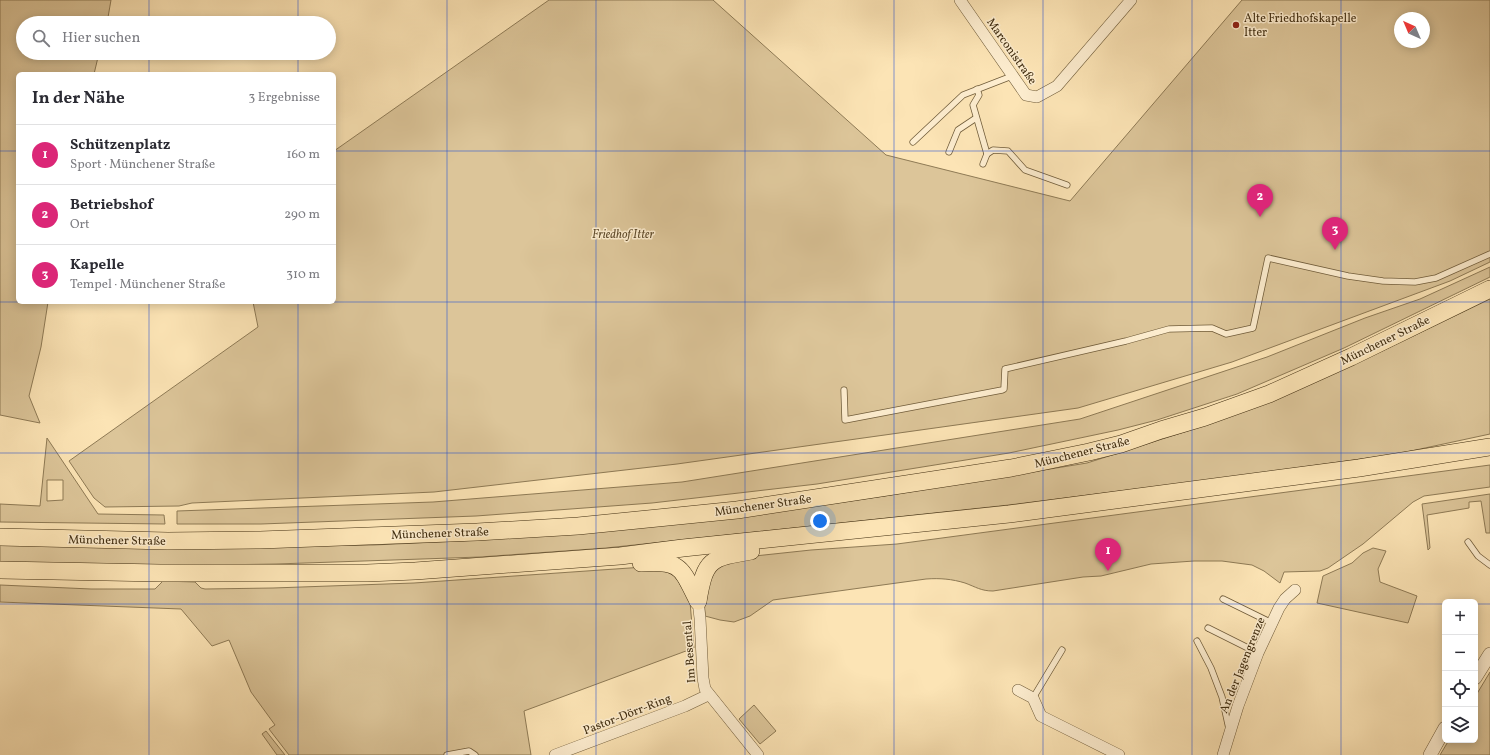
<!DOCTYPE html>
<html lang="de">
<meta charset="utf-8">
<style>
:root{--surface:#fff;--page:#f2f2f3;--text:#2b2b33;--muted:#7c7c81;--line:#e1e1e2;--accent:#db2777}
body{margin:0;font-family:Vollkorn,serif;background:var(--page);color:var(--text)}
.controls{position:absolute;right:12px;bottom:12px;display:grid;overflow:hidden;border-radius:6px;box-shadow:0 2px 10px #0003}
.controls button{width:36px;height:36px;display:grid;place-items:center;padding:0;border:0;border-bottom:1px solid var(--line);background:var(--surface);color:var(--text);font:20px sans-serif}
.compass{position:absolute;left:1394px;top:12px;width:36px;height:36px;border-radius:50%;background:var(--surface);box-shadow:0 2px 10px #0003;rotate:316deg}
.you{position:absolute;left:820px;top:521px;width:14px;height:14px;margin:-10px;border:3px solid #fff;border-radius:50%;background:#1a73e8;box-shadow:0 0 0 6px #1a73e833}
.badge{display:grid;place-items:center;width:26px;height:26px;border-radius:50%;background:var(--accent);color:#fff;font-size:13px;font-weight:700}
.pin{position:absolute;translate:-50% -33px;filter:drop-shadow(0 1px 2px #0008)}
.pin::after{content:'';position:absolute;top:21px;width:14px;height:12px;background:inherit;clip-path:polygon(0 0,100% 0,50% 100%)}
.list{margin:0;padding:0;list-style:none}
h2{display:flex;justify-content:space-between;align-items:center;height:52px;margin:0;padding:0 16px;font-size:17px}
h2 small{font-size:13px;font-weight:400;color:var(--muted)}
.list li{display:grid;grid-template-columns:26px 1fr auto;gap:12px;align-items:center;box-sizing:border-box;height:60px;padding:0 16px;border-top:1px solid var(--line)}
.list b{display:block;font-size:15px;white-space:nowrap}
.list p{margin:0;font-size:13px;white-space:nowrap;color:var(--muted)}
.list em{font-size:13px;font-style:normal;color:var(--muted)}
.icon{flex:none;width:22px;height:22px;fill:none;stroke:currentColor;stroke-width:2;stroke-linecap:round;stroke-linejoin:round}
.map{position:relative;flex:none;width:1490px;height:755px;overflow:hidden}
.search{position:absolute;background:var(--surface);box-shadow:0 2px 10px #0003;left:16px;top:16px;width:320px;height:44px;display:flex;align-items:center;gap:10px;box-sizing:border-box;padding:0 14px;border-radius:22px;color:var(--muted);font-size:15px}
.panel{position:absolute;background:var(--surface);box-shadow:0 2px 10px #0003;left:16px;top:72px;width:320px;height:232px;border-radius:6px}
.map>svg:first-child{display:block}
</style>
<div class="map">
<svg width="1490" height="755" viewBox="0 0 1490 755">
<rect width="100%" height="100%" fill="#fce4b5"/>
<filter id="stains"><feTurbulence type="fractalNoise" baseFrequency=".005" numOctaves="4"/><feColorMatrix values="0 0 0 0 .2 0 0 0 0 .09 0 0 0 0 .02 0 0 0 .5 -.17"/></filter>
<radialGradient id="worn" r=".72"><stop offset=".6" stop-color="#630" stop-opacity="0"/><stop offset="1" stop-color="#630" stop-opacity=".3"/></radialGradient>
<g fill="#dcc599" stroke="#8e7a55" fill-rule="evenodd">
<path d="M 0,0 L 111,0 L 107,23 L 23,23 L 23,53 L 99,53 L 94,74 L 18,74 L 18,302 L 48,302 L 41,347 L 29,396 L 40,423 L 0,415 Z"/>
<path d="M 549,0 L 713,0 L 886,155 L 1070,201 L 1242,0 L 1490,0 L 1490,262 L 1450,281 L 1232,362 L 1078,408 L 677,464 L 434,492 L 192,503 L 179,506 L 105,507 L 94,498 L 69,461 L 258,327 L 253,302 L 334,302 L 334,151 ZM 1400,18 L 1424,18 L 1424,42 L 1400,42 Z"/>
<path d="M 1490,267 L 1490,277 L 1344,348 L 1237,394 L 1157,420 L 1118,430 L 1009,453 L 817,484 L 652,503 L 476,516 L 261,524 L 177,524 L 177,511 L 433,502 L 682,482 L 1080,419 L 1267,357 L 1365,318 L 1420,299 Z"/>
<path d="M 1490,299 L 1490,434 L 1397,454 L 1224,478 L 1009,505 L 606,548 L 480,557 L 276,564 L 155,566 L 0,562 L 0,545 L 148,548 L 374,545 L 480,540 L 760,514 L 884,496 L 1087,463 L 1206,425 L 1382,351 Z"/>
<path d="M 47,438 L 98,514 L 164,515 L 165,524 L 0,522 L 0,504 L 40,506 ZM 47,480 L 63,480 L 63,500 L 47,501 Z"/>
<path d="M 1490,465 L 1490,487 L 1424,496 L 1413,502 L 1363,544 L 1328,568 L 1320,571 L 1284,572 L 1280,583 L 1264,571 L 1252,565 L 1222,561 L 1194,561 L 1151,564 L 1101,576 L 1083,577 L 993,591 C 981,591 976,587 965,583 C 952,579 940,578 926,579 L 773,600 L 750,616 L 734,622 L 720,620 L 705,616 L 704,593 L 715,569 L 736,558 L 811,550 L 897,544 Z"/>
<path d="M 1490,494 L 1490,533 L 1486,533 L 1481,501 L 1469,502 L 1469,508 L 1427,515 L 1430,548 L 1428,550 L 1422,504 Z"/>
<path d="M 1373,548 L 1386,551 L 1378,569 L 1380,582 L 1417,596 L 1408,623 L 1317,603 L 1323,576 L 1352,563 L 1363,553 Z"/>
<path d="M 644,567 L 662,569 L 676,577 L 690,602 L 694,648 L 524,711 L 531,755 L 289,755 L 269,729 L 275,725 L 251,692 L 229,640 L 212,646 L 181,609 L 0,602 L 0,585 L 91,589 L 155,589 L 163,581 L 195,582 L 201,588 L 205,589 L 273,588 L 414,583 Z"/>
<path d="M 1490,672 L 1490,755 L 1440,755 L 1449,740 L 1475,740 L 1475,697 Z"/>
<path d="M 754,705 L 776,731 L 760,744 L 739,719 Z"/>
<path d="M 266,731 L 285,755 L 277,755 L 262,734 Z"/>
</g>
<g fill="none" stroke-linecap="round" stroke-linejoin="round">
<defs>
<g id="service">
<path d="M 977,89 L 979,95 L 973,105 L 987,154 L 983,164"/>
<path d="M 913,142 L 963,95 L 1012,76"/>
<path d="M 949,152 L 958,130 L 976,118"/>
<path d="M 987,154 L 993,150 L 1008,151 L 1025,170 L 1067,185"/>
<path d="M 844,390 L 845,420 L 1002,390 L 1004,389 L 1005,369 L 1126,341 L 1169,329 L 1212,328 L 1226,334 L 1253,328 L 1268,258 L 1348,276 L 1383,281 L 1415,282 L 1436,278 L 1490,254"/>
<path d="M 1468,542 L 1478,556 L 1490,565"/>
<path d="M 1223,599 L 1272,623"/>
<path d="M 1208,628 L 1258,653"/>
<path d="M 1197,641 L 1211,668 L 1222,697 L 1229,729"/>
<path d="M 1033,698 L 1062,650"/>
<path d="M 447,755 L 469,751 L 475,755"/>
</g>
<g id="minor">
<path d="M 960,0 L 1026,95 L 1037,97 L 1057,86 L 1131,0"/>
<path d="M 698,601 L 700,618 L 703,678 L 705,689 L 758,755"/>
<path d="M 1018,690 L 1033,698 L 1041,716 L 1119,755"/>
<path d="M 555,755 L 685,706 L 708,695"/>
<path d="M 1223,755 L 1238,706 L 1258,653 L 1279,608 L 1285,599 L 1295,590"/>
</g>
<g id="tertiary">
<path d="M 1475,678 L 1490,654"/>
<path d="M 1430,755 L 1445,728"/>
</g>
<g id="primary">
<path d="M 0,537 L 168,541 L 260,540 L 477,532 L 578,526 L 737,510 L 1011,468 L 1089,452 L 1121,444 L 1161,430 L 1205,417 L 1269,394 L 1351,357 L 1490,289"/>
<path d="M 641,563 C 682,560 681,568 698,601"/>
<path d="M 0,570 L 160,573 L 367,573 L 415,571 L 620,556 L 683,548 L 1009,514 L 1359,468 L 1490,447"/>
<path d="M 698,601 C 705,559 710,558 751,551"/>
</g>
</defs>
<use href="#service" stroke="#705c3a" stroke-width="7"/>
<use href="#minor" stroke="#705c3a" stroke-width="12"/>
<use href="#tertiary" stroke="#705c3a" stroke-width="14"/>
<use href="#primary" stroke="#412e11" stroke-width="18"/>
<use href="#service" stroke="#fdedcf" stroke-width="5.5"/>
<use href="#minor" stroke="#fdedcf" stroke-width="11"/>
<use href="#tertiary" stroke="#fdedcf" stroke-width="13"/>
<use href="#primary" stroke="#fce4b5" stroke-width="17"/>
</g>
<path fill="none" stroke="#1d4ed8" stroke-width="1" stroke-opacity="0.55" d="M 149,0 L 149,23M 298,0 L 298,23M 447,0 L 447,755M 596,0 L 596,755M 745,0 L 745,755M 894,0 L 894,755M 1043,0 L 1043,755M 1192,0 L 1192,755M 1341,0 L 1341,755M 149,53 L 149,74M 298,53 L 298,74M 0,151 L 18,151M 334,151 L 1490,151M 0,302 L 18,302M 18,302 L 334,302M 149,302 L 149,755M 298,302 L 298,755M 334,302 L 1490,302M 0,453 L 1490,453M 0,604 L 1445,604M 1475,604 L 1490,604"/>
<circle fill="#8f2418" stroke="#fdedcf" stroke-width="1.5" cx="1236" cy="25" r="4"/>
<g text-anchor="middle" stroke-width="3" stroke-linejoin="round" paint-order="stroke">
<g font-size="12" fill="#412e11" stroke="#fdedcf" text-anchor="start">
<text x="1244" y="22">Alte Friedhofskapelle<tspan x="1244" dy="14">Itter</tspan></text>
</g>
<g font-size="12" fill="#412e11" stroke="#fdedcf">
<text transform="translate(1012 51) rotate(55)" y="4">Marconistraße</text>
<text transform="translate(1385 340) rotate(-26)" y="4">Münchener Straße</text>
<text transform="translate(1082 452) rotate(-14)" y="4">Münchener Straße</text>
<text transform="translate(763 505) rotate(-8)" y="4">Münchener Straße</text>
<text transform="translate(440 533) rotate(-2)" y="4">Münchener Straße</text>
<text transform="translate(117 540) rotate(1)" y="4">Münchener Straße</text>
<text transform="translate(689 652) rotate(-94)" y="4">Im Besental</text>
<text transform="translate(1242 665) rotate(-68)" y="4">An der Jagengrenze</text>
<text transform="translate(627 714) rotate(-21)" y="4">Pastor-Dörr-Ring</text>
</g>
<g font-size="12" font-style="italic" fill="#604c2c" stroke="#fdedcf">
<text x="623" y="238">Friedhof Itter</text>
</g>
</g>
<rect width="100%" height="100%" filter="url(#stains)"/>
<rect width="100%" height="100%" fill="url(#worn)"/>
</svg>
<div class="controls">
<button>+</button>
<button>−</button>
<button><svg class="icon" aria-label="locate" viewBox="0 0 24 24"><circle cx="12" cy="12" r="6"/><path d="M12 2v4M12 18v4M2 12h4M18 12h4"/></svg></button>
<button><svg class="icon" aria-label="layers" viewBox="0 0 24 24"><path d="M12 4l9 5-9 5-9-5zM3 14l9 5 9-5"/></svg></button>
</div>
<svg class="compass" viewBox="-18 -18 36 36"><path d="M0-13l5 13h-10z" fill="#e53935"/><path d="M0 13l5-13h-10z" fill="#7c7c81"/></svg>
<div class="you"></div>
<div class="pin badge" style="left:1108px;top:571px">1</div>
<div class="pin badge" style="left:1260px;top:217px">2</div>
<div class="pin badge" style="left:1335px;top:250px">3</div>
<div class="search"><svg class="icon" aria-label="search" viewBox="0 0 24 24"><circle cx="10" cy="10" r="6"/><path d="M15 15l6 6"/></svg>Hier suchen</div>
<section class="panel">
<h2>In der Nähe<small>3 Ergebnisse</small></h2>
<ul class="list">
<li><span class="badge">1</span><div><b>Schützenplatz</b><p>Sport · Münchener Straße</p></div><em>160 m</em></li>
<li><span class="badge">2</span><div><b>Betriebshof</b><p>Ort</p></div><em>290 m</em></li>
<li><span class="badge">3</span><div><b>Kapelle</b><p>Tempel · Münchener Straße</p></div><em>310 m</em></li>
</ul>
</section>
</div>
